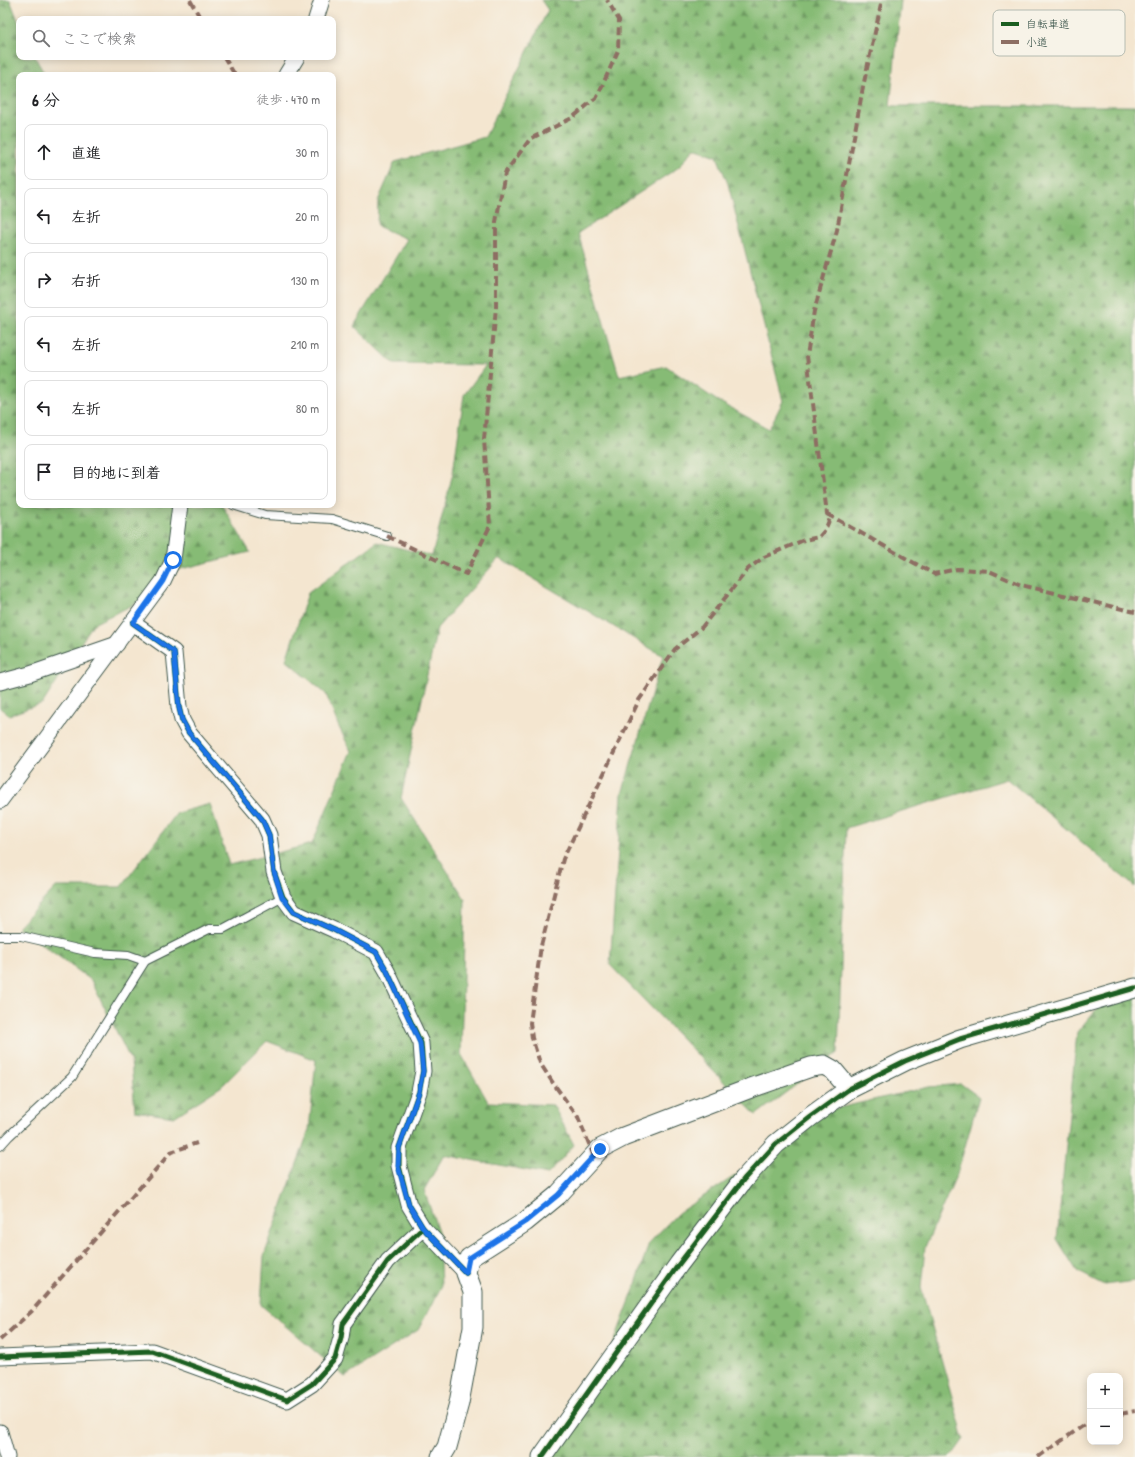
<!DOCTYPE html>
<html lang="ja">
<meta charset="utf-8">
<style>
:root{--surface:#fff;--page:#f6f6f6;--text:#202124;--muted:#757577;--line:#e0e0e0}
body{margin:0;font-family:"Patrick Hand","Klee One",sans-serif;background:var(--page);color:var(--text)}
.controls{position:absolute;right:12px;bottom:12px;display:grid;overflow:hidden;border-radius:8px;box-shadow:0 2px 10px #0003}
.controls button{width:36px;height:36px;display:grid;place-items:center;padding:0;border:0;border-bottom:1px solid var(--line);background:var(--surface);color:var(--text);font:20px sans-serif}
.stop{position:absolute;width:12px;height:12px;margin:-9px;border:3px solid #1a73e8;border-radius:50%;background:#fff}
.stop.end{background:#1a73e8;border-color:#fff;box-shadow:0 1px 4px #0008}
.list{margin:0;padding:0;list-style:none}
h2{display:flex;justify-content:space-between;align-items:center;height:52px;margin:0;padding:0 16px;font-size:17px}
h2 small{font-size:13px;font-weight:400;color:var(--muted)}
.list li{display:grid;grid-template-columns:26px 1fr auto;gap:12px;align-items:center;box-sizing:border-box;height:56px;margin:0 8px 8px;padding:0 8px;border:1px solid var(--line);border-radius:8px}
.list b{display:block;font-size:15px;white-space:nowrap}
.list em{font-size:13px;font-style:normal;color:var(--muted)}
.icon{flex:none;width:22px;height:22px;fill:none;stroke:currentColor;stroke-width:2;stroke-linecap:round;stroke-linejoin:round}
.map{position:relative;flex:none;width:1135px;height:1457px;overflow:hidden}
.search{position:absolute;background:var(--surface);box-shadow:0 2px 10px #0003;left:16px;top:16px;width:320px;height:44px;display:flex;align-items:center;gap:10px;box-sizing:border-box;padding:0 14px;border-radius:8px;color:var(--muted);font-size:15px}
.panel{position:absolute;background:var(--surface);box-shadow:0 2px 10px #0003;left:16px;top:72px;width:320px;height:436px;border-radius:8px}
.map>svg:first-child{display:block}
</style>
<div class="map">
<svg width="1135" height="1457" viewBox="0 0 1135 1457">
<defs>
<pattern id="forest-firs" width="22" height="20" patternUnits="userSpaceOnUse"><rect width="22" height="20" fill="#86bb75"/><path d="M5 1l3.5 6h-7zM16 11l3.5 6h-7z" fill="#6d9961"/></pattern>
</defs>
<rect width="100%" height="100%" fill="#f7f3e8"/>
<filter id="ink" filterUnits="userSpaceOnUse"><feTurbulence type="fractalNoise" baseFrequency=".025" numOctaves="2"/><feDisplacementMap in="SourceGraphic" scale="8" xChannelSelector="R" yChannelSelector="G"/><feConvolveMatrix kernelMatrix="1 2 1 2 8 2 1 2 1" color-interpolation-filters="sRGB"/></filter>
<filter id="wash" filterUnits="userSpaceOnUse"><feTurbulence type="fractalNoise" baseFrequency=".012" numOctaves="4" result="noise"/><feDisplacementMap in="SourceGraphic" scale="16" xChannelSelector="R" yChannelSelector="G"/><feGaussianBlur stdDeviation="0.9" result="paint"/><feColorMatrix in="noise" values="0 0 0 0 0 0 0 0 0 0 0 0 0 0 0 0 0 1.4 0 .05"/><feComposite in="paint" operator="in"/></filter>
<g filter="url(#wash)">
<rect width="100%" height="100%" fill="#f4e6d0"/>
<g fill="url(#forest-firs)" stroke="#527c54" fill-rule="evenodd">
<path d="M 0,0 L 10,0 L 19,23 L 19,57 L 35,57 L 45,75 L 19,75 L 19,505 L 222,505 L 250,552 L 169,572 L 143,600 L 93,624 L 43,703 L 9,715 L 0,708 Z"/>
<path d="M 541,0 L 901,0 L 890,106 L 1135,106 L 1135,887 L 1007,779 L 846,828 L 838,1053 L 756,1115 L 610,965 L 622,794 L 663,656 L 499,558 L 437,628 L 401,798 L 465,899 L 461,1054 L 488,1102 L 553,1105 L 574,1145 L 548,1174 L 444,1155 L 424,1190 L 439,1234 L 441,1287 L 418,1330 L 345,1377 L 261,1305 L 264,1256 L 309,1130 L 316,1060 L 267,1041 L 222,1086 L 174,1117 L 135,1111 L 131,1061 L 91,980 L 18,927 L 56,887 L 121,887 L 177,813 L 210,804 L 229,865 L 312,844 L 351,751 L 338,725 L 326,694 L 286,660 L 308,593 L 377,542 L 432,556 L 453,473 L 464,395 L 486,365 L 394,364 L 354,326 L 407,239 L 377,226 L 378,201 L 395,162 L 485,137 L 548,10 ZM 694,148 L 717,156 L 728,184 L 783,401 L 769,429 L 716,400 L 666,366 L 619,376 L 578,233 L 679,167 Z"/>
<path d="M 1135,996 L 1135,1281 L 1104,1285 L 1077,1271 L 1057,1239 L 1077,1032 L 1106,998 Z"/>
<path d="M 961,1084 L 979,1097 L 958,1171 L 925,1247 L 921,1288 L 964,1439 L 951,1457 L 555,1457 L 555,1448 L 608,1358 L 635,1287 L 649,1243 L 678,1213 L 770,1153 L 821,1112 L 929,1087 Z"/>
</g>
</g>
<g filter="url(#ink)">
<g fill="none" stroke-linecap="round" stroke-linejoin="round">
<defs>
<g id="service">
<path d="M 233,505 L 265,515 L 332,519 L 387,536"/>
<path d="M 0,936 L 21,936 L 95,953 L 128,955 L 145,961"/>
<path d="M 0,1146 L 9,1136 L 72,1077 L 145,961 L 209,929 L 223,929 L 283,897"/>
</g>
<g id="minor">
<path d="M 316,19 L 322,0"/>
<path d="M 286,75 L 297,57"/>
<path d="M 133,623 L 174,652 L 179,707 L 182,720 L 189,733 L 262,819 L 269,835 L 274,872 L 283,897 L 294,912 L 334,930 L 376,952 L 387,971 L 421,1043 L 423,1071 L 419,1092 L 399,1148 L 399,1166 L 409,1205 L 423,1228 L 466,1273"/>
<path d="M 0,682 L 30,674 L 117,644"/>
<path d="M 0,801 L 163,581 L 173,560 L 180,505"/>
<path d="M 0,1357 L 152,1351 L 287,1400 L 312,1384 L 335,1359 L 341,1338 L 343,1324 L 388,1261 L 423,1228"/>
<path d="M 0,1432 L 7,1457"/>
</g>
<g id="tertiary">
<path d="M 441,1457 L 447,1447 L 459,1403 L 473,1327 L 473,1292 L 466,1273 L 469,1258 L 525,1222 L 558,1195 L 600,1149 L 623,1137 L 751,1088 L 811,1067 L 824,1065 L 833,1070 L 849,1089"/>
<path d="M 542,1457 L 679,1264 L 744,1179 L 776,1144 L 810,1117 L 849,1089 L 905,1061 L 960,1039 L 1135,988"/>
</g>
</defs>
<use href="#service" stroke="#3f564b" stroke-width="10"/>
<use href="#minor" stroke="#3f564b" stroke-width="17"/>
<use href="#tertiary" stroke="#3f564b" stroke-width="21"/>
<use href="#service" stroke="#fff" stroke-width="8"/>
<use href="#minor" stroke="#fff" stroke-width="15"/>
<use href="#tertiary" stroke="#fff" stroke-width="19"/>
<g stroke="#8d6e63" stroke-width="4" stroke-dasharray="8 4" stroke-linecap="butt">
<path d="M 190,0 L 201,19"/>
<path d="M 224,57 L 235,75"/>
<path d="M 827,514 L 934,574 L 957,569 L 989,571 L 1021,585 L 1135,612"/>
<path d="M 387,536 L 466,574 L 490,526 L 484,439 L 496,307 L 496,222 L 505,173 L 530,139 L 572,118 L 597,97 L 618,51 L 619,20 L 607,0"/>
<path d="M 594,1156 L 578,1117 L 553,1083 L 540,1063 L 532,1038 L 530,1023 L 541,946 L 563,859 L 639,700 L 675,649 L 702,627 L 748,569 L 764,557 L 804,540 L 819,537 L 825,530 L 831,516 L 827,514 L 807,356 L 814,311 L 837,230 L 863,87 L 882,0"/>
<path d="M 0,1340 L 32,1311 L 171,1152 L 197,1143"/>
<path d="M 1120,1414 L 1135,1411"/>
<path d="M 1038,1457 L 1090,1421"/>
</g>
<defs>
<g id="cycleway">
<path d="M 133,623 L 174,652 L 179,707 L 182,720 L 189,733 L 262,819 L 269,835 L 274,872 L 283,897 L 294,912 L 334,930 L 376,952 L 387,971 L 421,1043 L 423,1071 L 419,1092 L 399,1148 L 399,1166 L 409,1205 L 423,1228 L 466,1273"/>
<path d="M 0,1357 L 152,1351 L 287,1400 L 312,1384 L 335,1359 L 341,1338 L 343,1324 L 388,1261 L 423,1228"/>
<path d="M 542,1457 L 679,1264 L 744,1179 L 776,1144 L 810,1117 L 849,1089 L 905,1061 L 960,1039 L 1135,988"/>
</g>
</defs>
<use href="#cycleway" stroke="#f7f3e8" stroke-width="8"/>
<use href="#cycleway" stroke="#1b5e20" stroke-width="5"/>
</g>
</g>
<g fill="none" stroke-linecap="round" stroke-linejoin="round" filter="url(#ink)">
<path stroke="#1a73e8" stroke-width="5" d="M 173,560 L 163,581 L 133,623 L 174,652 L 179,708 L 182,720 L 189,733 L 262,819 L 269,835 L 274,872 L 282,897 L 294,912 L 334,930 L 376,952 L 387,971 L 420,1043 L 423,1071 L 419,1092 L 399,1148 L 398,1166 L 409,1205 L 423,1228 L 466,1273 L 469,1258 L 525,1222 L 558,1195 L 600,1149"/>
</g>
<rect x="993" y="10" width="132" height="46" rx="6" fill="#f7f3e8" stroke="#b6bcb2" stroke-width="1"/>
<rect x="1001" y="22" width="18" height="4" fill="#1b5e20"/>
<rect x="1001" y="40" width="18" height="4" fill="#8d6e63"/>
<g font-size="11" fill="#1f3d34">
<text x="1026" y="28">自転車道</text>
<text x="1026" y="46">小道</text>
</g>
</svg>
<div class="controls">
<button>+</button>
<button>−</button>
</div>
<div class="stop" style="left:173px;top:560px"></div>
<div class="stop end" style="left:600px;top:1149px"></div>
<div class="search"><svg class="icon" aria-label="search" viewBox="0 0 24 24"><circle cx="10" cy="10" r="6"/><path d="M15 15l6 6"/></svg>ここで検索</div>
<section class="panel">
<h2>6 分<small>徒歩 · 470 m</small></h2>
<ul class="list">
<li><svg class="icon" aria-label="ahead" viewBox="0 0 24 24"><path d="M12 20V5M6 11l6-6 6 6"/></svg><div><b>直進</b></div><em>30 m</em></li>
<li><svg class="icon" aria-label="left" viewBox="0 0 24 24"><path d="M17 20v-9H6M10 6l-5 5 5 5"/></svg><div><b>左折</b></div><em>20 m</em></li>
<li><svg class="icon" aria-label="right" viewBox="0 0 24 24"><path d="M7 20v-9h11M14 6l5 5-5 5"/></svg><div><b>右折</b></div><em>130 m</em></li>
<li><svg class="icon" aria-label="left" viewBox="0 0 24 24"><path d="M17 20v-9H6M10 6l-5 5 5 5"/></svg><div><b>左折</b></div><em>210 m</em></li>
<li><svg class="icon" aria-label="left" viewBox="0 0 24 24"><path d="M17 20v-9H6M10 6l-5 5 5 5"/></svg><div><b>左折</b></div><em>80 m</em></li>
<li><svg class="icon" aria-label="arrive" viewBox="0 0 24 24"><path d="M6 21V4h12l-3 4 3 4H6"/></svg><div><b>目的地に到着</b></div></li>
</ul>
</section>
</div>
